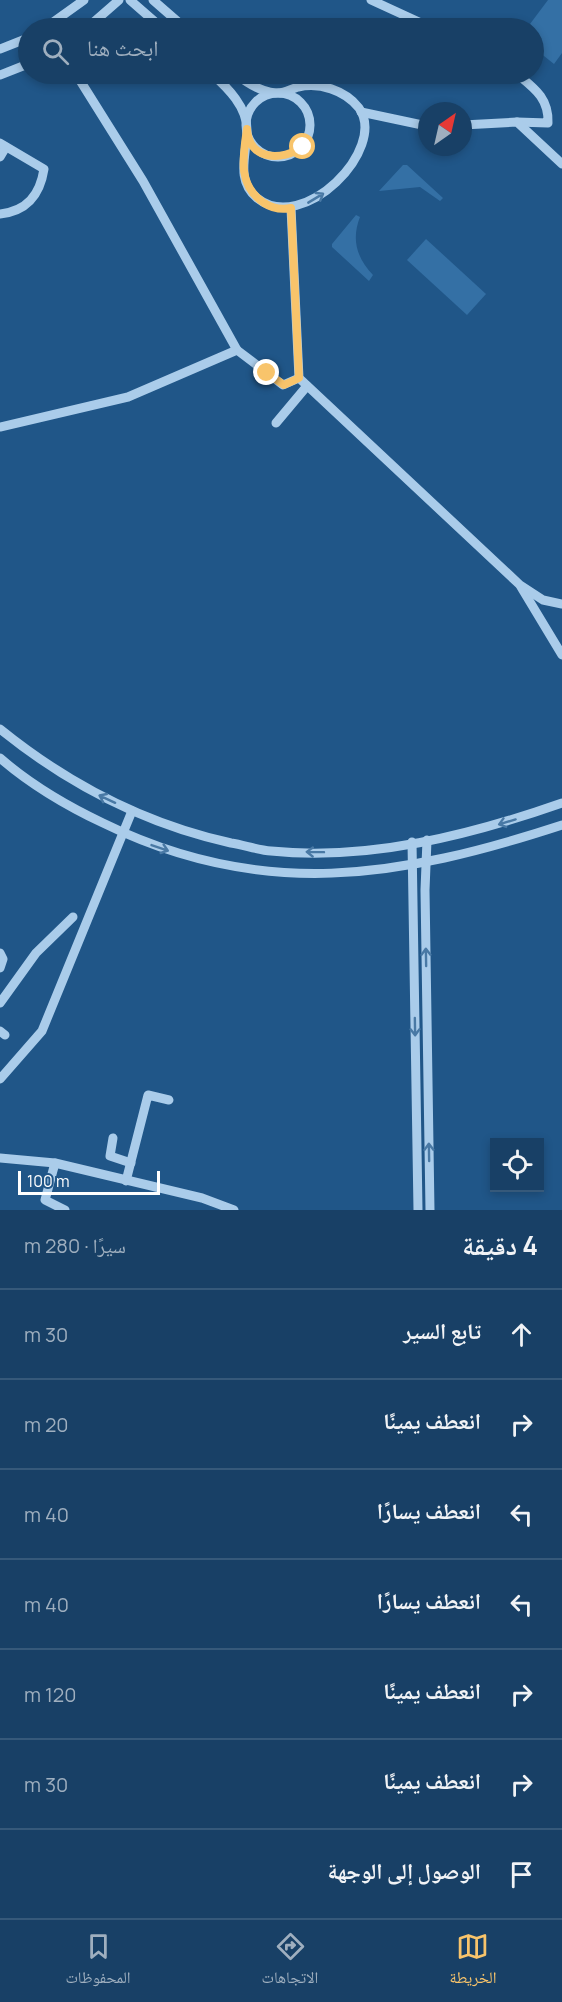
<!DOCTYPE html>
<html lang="ar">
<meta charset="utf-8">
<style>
:root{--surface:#184066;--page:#254b6f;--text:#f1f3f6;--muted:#9fafbf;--line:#36597a;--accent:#f8c46b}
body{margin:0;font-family:Manrope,"Noto Naskh Arabic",sans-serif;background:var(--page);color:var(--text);direction:rtl}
.controls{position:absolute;right:18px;bottom:18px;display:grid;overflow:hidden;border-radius:0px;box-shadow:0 3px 9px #0003}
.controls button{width:54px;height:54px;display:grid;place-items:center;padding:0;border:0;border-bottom:2px solid var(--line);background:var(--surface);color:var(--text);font:30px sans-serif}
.compass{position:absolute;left:418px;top:102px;width:54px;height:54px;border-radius:50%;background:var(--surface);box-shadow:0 3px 9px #0003;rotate:34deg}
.scale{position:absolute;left:18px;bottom:15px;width:142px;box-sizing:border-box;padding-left:6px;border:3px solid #fff;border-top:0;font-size:16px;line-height:21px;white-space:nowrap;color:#fff;-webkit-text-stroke:4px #205688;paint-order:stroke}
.stop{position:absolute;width:18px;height:18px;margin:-14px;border:4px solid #f8c46b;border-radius:50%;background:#fff}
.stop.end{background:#f8c46b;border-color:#fff;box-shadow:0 2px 6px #0008}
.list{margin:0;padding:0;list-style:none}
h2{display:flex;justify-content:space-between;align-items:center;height:78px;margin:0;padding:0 24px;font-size:26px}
h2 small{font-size:20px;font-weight:400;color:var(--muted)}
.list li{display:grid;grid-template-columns:39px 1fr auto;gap:18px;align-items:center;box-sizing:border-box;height:90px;padding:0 24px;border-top:2px solid var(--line)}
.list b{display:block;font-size:22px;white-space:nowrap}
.list em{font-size:20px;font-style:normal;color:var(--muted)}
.icon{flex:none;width:33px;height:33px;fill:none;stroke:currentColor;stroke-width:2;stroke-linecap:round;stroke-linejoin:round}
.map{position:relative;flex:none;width:562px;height:1210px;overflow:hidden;direction:ltr}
.search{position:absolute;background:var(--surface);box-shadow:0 3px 9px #0003;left:18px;right:18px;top:18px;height:66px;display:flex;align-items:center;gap:15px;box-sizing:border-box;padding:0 21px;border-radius:33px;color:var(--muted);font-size:22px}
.sheet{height:708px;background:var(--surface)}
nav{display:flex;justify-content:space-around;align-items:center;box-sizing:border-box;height:84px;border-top:2px solid var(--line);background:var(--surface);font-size:16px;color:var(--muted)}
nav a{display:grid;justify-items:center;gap:3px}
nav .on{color:var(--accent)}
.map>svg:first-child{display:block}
</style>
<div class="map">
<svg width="562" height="1210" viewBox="0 0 562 1210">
<rect width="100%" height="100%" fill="#205688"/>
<g fill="#3470a5">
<path d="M 548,0 L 562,0 L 562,53 L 554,64 L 534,48 L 534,28 L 527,28 Z"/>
<path d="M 403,165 L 407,165 L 443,198 L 440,201 L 420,187 L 379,191 Z"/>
<path d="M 356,215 L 360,217 C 351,240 357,258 373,275 L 369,281 L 332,247 L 332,244 Z"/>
<path d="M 426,239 L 486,294 L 467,315 L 407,260 Z"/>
</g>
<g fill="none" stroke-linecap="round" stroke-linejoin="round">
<g stroke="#aaccea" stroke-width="9">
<path d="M 130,0 L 162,28"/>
<path d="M 153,0 L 185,28"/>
<path d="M 371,0 L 432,28"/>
<path d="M 45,28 L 84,0"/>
<path d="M 87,28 L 119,0"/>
<path d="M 0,49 L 28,38"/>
<path d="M 76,74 L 143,181 L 237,350"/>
<path d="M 212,74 C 228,88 247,107 247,130 C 247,154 235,180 257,198 C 303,235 388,149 359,108 C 345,90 319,82 298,87 C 291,89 283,94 276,93 C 261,92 247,83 236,74"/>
<path d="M 0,75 L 28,64"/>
<circle cx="278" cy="125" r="32"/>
<path d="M 361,112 L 427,126"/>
<path d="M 517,122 L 548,123 C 549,98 534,88 517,74"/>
<path d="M 463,125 L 517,122 L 562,164"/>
<path d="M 0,143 L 44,169 C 40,195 27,211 0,214"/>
<path d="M 0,157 L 6,147"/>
<path d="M 291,208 L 299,378 L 520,585 L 543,600 L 562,604"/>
<path d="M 276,423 L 307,386"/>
<path d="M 0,427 L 128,397 L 237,350 L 283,385 L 299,378"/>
<path d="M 521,587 L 562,655"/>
<path d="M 0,729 C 68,784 145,824 231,843 C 244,845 258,850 271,851 C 369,861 471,835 562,803"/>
<path d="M 0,758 C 30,784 67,806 103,823 C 262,901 400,878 562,825"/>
<path d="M 427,840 L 425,890 L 430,1210"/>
<path d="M 412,842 L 418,1210"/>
<path d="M 0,953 L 3,959 L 0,968"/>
<path d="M 0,1003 L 36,953 L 73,917"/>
<path d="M 0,1031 L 5,1035"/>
<path d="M 0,1079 L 42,1031 L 132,811"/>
<path d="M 113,1138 L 110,1156 L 131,1163"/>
<path d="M 0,1158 L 55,1163 L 202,1198 L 234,1210"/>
<path d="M 55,1163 L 45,1200 L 65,1210"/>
<path d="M 126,1181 L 148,1095 L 169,1100"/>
</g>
</g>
<defs><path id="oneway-shaft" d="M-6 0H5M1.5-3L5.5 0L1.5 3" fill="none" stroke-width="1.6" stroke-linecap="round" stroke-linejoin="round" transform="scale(1.5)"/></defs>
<g stroke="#4979a5">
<use href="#oneway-shaft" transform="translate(316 198) rotate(-31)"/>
<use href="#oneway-shaft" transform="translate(107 799) rotate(-155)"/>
<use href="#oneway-shaft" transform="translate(507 822) rotate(163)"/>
<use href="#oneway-shaft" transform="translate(160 848) rotate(19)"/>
<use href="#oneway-shaft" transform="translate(315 852) rotate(-179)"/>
<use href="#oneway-shaft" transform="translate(426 957) rotate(-91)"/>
<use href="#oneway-shaft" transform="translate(415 1027) rotate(89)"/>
<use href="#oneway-shaft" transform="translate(429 1152) rotate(-91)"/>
</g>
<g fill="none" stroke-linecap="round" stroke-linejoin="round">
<path stroke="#f8c46b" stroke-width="8" d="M 267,373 L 284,385 L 299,378 L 291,208 C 282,210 272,208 264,203 C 237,185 243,157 247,129 C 249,161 282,161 303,147"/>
</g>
</svg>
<div class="controls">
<button><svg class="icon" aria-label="locate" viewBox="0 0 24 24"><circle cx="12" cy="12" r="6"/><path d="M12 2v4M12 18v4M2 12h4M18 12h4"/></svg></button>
</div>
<svg class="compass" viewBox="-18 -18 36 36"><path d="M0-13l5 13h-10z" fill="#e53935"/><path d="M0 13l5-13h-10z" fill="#9fafbf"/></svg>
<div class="scale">100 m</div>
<div class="stop" style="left:303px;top:147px"></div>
<div class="stop end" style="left:267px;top:373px"></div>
<div class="search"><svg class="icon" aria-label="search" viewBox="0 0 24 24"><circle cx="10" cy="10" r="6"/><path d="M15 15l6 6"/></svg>ابحث هنا</div>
</div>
<section class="sheet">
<h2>4 دقيقة<small>سيرًا · 280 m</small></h2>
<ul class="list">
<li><svg class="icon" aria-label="ahead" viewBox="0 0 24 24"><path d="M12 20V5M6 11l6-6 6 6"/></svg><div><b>تابع السير</b></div><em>30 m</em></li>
<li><svg class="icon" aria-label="right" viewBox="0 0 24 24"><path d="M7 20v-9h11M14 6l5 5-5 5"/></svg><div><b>انعطف يمينًا</b></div><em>20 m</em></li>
<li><svg class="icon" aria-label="left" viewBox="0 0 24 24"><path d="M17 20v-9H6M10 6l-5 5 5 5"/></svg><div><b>انعطف يسارًا</b></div><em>40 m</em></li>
<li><svg class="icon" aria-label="left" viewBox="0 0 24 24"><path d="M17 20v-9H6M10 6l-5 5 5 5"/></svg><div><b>انعطف يسارًا</b></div><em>40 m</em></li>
<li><svg class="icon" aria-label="right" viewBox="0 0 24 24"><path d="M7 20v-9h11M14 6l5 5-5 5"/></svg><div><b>انعطف يمينًا</b></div><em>120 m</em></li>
<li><svg class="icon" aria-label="right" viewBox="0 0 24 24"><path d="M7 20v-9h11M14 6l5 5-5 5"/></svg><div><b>انعطف يمينًا</b></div><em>30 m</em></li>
<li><svg class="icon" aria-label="arrive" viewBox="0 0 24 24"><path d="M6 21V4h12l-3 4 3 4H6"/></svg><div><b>الوصول إلى الوجهة</b></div></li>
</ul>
</section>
<nav>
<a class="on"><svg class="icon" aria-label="map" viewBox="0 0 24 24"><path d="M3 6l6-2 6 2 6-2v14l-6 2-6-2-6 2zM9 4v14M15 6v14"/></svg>الخريطة</a>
<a><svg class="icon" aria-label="directions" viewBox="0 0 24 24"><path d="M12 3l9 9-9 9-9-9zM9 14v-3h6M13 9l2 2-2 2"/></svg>الاتجاهات</a>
<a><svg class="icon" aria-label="saved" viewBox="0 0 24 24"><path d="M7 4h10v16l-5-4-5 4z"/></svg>المحفوظات</a>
</nav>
